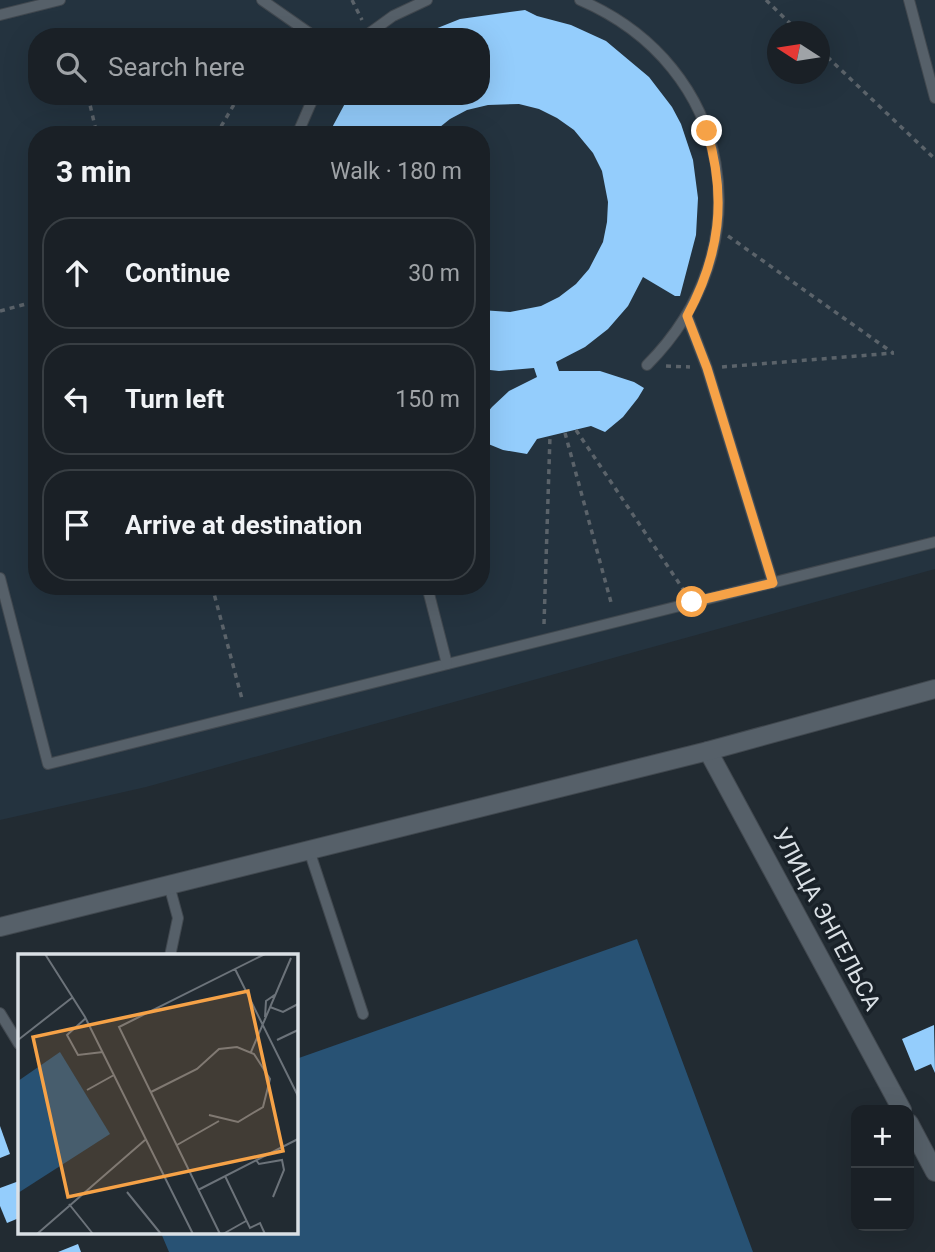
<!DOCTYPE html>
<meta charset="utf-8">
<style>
:root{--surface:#1a2026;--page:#23282e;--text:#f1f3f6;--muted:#9fa3a7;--line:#383e43}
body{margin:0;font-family:Roboto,sans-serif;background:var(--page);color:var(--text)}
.controls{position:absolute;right:21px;bottom:21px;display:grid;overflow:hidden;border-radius:14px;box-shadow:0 7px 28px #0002}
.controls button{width:63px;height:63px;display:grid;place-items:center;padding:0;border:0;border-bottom:2px solid var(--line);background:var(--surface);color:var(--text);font:35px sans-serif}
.compass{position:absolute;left:767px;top:21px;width:63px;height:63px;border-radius:50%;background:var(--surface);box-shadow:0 7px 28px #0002;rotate:282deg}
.stop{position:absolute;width:21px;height:21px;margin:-16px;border:5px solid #f6a247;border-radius:50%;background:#fff}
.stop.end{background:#f6a247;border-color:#fff;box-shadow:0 2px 7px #0008}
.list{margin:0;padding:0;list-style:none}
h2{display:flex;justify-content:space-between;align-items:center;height:91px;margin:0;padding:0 28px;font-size:30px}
h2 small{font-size:23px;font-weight:400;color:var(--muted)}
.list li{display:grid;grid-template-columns:46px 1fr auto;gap:21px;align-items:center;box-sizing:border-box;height:112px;margin:0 14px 14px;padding:0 14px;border:2px solid var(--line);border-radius:28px}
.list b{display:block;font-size:26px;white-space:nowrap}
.list em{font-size:23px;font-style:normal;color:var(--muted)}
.icon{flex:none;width:38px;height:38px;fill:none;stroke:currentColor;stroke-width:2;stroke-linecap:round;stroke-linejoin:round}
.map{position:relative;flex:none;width:935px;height:1252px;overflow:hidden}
.search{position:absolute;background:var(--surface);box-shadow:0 7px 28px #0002;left:28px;top:28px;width:462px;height:77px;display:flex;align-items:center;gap:18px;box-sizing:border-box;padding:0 24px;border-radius:28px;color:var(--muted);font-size:26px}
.panel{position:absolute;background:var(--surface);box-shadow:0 7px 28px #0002;left:28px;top:126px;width:462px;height:469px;border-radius:28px}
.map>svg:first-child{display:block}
</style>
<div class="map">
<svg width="935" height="1252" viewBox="0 0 935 1252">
<rect width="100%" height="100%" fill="#222b32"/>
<path fill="#24333f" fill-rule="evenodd" d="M 0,0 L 935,0 L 935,569 L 146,787 L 0,820 ZM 778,32 L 820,32 L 820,74 L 778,74 ZM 37,37 L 481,37 L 481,96 L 37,96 ZM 37,135 L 481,135 L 481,586 L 37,586 Z"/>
<path fill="#285274" d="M 637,939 L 753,1252 L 169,1252 L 161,1233 L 296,1233 L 296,1059 Z"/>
<g fill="#94cdfc">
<path d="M 525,10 L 537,16 L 571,25 L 606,41 L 649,77 L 672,107 L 681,124 L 693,160 L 698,198 L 696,235 L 680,296 L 675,296 L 643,277 L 628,306 L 608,329 L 585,347 L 556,362 L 559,371 L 600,371 L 634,382 L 644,388 L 638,398 L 623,417 L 605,432 L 591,426 L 537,439 L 527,454 L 503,450 L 481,441 L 481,420 L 492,407 L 509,391 L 537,377 L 534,368 L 499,371 L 481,369 L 481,310 L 510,312 L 541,306 L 559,297 L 576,284 L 589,269 L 603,242 L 607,222 L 608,202 L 602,171 L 593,153 L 574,130 L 557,118 L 539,109 L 519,104 L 488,105 L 467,110 L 450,119 L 430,135 L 328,135 L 349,96 L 481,96 L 481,37 L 415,37 L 460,19 Z"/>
<path d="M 934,1025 L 935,1073 L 931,1064 L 915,1071 L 902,1039 Z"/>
<path d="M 0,1126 L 10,1154 L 0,1158 Z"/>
<path d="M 19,1181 L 19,1218 L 7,1223 L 0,1206 L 0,1188 Z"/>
<path d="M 78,1244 L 81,1252 L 58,1252 Z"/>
</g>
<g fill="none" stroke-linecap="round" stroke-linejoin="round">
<defs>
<g id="service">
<path d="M 262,0 L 315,37"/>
<path d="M 580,0 C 734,66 765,247 647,365"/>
<path d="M 909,0 L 935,98"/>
<path d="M 0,15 L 60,0"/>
<path d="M 364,37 L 393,16 L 427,0"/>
<path d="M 297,135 L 314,96"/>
<path d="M 687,316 L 707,368 L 773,583"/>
<path d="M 0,578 L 48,764 L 935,542"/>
<path d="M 427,586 L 447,664"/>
<path d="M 309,850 L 363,1014"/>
<path d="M 169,885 L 178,918 L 170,956"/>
<path d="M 0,1013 L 19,1044"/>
</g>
<g id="minor">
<path d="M 708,751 L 902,1110"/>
<path d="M 909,1123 L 935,1172"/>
</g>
<path id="secondary" d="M 0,927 L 708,751 L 935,689"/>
</defs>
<use href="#service" stroke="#41484f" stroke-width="12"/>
<use href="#minor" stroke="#41484f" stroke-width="20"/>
<use href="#secondary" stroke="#41484f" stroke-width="20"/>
<g stroke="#5b636a" stroke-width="3.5" stroke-dasharray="5 5" stroke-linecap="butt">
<path d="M 352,0 L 362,20"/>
<path d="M 766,0 L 799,32"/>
<path d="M 73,33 L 74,37"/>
<path d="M 820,50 L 935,159"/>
<path d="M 88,96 L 97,135"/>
<path d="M 216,135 L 239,96"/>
<path d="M 728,236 L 893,353"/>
<path d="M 0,311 L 37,301"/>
<path d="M 666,366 L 690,367"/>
<path d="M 722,367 L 894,353"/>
<path d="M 576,430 L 683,589"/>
<path d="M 565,433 L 612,606"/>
<path d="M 212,586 L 242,699"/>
<path d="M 544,624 L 550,436"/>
</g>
<use href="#service" stroke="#566069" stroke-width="10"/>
<use href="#minor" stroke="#566069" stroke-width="18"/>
<use href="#secondary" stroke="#566069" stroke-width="18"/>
</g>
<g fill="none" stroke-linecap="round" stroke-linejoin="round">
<path stroke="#f6a247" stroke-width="9" d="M 692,602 L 773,583 L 707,368 L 687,316 C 720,255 727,198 707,131"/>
</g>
<g text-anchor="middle" stroke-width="7" stroke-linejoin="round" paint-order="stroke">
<g font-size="23" fill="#dae0e5" stroke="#192128">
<text transform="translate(827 919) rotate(62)" y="8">УЛИЦА ЭНГЕЛЬСА</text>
</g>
</g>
<g transform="translate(18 954)">
<rect width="280" height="280" fill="#222b32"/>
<path d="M 42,98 L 92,180 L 0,239 L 0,127 Z" fill="#285274"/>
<path fill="none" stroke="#6c737a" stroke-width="2" d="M 27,0 L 67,63 L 175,280M 217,15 L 280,142M 252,53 L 265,58 L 280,50M 247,63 L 248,47 L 258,40M 68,64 L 49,81 L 60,101 L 85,98M 0,86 L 55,43M 259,86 L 280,76M 233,98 L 273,4M 69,136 L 96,121M 133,138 L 179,115 L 201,95 L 219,93 L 236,100 L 252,125 L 245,153 L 220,168 L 191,161M 159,191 L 201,167M 238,206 L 241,210 L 264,206 L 266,216 L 255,243M 207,222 L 232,274 L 242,269 L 247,280M 180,236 L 280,185M 109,238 L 143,280M 51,250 L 75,280M 19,280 L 127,186M 202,280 L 101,73 L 247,0M 205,280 L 228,267"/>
<path fill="#f6a247" fill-opacity="0.15" stroke="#f6a247" stroke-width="3.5" d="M 230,37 L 265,197 L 50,243 L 15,83 Z"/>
<rect width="280" height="280" fill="none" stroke="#dae0e5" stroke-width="3.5"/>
</g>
</svg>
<div class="controls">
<button>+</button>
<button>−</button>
</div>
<svg class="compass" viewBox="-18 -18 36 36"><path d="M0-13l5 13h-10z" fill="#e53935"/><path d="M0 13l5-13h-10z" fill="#9fa3a7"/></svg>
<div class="stop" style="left:692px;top:602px"></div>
<div class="stop end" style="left:707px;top:131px"></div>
<div class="search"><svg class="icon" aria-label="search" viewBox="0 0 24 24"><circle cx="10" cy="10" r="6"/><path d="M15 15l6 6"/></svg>Search here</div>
<section class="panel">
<h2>3 min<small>Walk · 180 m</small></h2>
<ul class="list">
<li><svg class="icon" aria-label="ahead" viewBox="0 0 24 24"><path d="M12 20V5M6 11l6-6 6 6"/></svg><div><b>Continue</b></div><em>30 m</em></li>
<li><svg class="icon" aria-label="left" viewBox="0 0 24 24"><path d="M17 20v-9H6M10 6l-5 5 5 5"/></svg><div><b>Turn left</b></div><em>150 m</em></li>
<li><svg class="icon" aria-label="arrive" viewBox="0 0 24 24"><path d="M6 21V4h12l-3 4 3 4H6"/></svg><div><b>Arrive at destination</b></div></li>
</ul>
</section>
</div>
